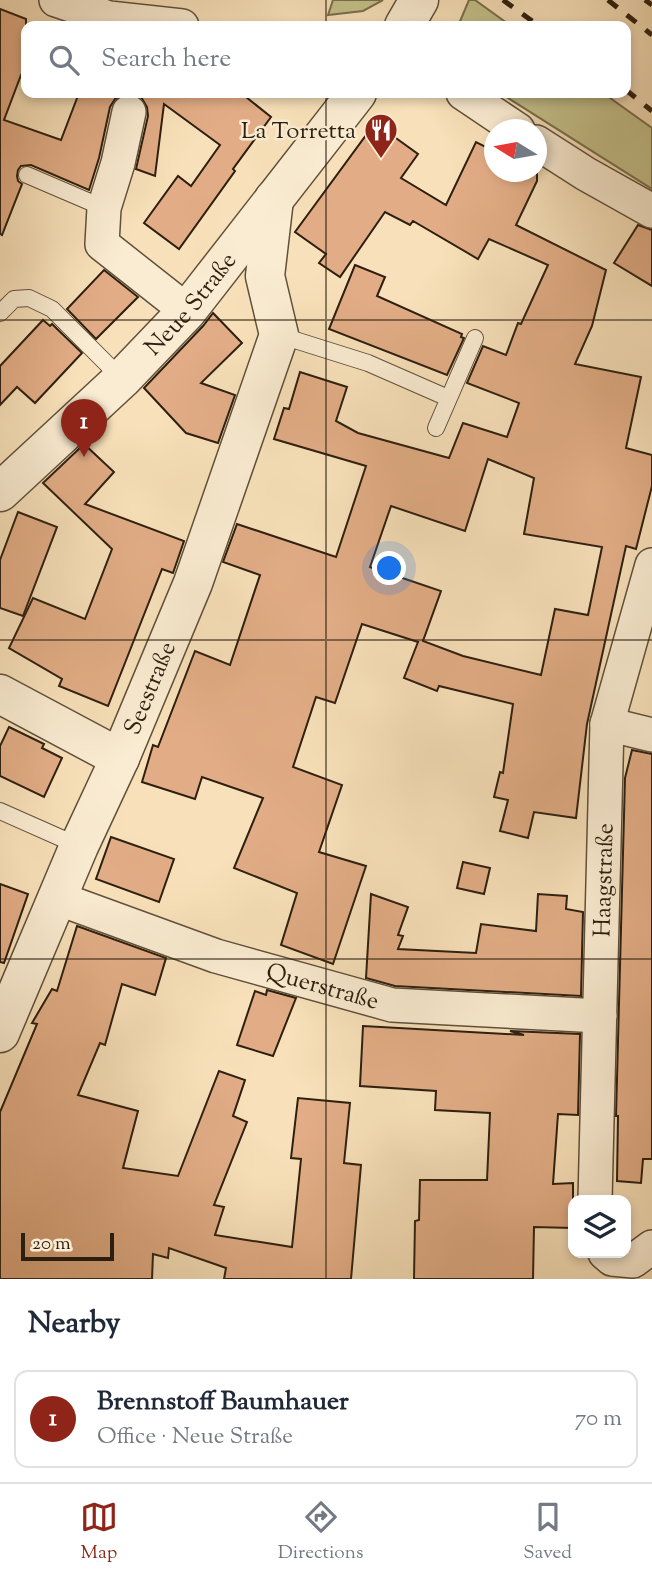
<!DOCTYPE html>
<meta charset="utf-8">
<style>
:root{--surface:#fff;--page:#f6f6f7;--text:#1f2937;--muted:#747a83;--line:#e0e1e3;--accent:#8f2418}
body{margin:0;font-family:"Sorts Mill Goudy",serif;background:var(--page);color:var(--text)}
.controls{position:absolute;right:21px;bottom:21px;display:grid;overflow:hidden;border-radius:14px;box-shadow:0 4px 10px #0003}
.controls button{width:63px;height:63px;display:grid;place-items:center;padding:0;border:0;border-bottom:2px solid var(--line);background:var(--surface);color:var(--text);font:35px sans-serif}
.compass{position:absolute;left:484px;top:119px;width:63px;height:63px;border-radius:50%;background:var(--surface);box-shadow:0 4px 10px #0003;rotate:281deg}
.scale{position:absolute;left:21px;bottom:18px;width:93px;box-sizing:border-box;padding-left:7px;border:4px solid #2d1f10;border-top:0;font-size:19px;line-height:24px;white-space:nowrap;color:#2d1f10;-webkit-text-stroke:5px #faecd2;paint-order:stroke}
.you{position:absolute;left:390px;top:569px;width:24px;height:24px;margin:-18px;border:5px solid #fff;border-radius:50%;background:#1a73e8;box-shadow:0 0 0 10px #1a73e833}
.badge{display:grid;place-items:center;width:46px;height:46px;border-radius:50%;background:var(--accent);color:#fff;font-size:23px;font-weight:700}
.pin{position:absolute;translate:-50% -58px;filter:drop-shadow(0 2px 4px #0008)}
.pin::after{content:'';position:absolute;top:37px;width:24px;height:21px;background:inherit;clip-path:polygon(0 0,100% 0,50% 100%)}
.list{margin:0;padding:0;list-style:none}
h2{display:flex;justify-content:space-between;align-items:center;height:91px;margin:0;padding:0 28px;font-size:30px}
h2 small{font-size:23px;font-weight:400;color:var(--muted)}
.list li{display:grid;grid-template-columns:46px 1fr auto;gap:21px;align-items:center;box-sizing:border-box;height:98px;margin:0 14px 14px;padding:0 14px;border:2px solid var(--line);border-radius:14px}
.list b{display:block;font-size:26px;white-space:nowrap}
.list p{margin:0;font-size:23px;white-space:nowrap;color:var(--muted)}
.list em{font-size:23px;font-style:normal;color:var(--muted)}
.icon{flex:none;width:38px;height:38px;fill:none;stroke:currentColor;stroke-width:2;stroke-linecap:round;stroke-linejoin:round}
.map{position:relative;flex:none;width:652px;height:1279px;overflow:hidden}
.search{position:absolute;background:var(--surface);box-shadow:0 4px 10px #0003;left:21px;right:21px;top:21px;height:77px;display:flex;align-items:center;gap:18px;box-sizing:border-box;padding:0 24px;border-radius:14px;color:var(--muted);font-size:26px}
.sheet{height:203px;background:var(--surface)}
nav{display:flex;justify-content:space-around;align-items:center;box-sizing:border-box;height:98px;border-top:2px solid var(--line);background:var(--surface);font-size:19px;color:var(--muted)}
nav a{display:grid;justify-items:center;gap:4px}
nav .on{color:var(--accent)}
.map>svg:first-child{display:block}
</style>
<div class="map">
<svg width="652" height="1279" viewBox="0 0 652 1279">
<rect width="100%" height="100%" fill="#f8e1ba"/>
<filter id="stains"><feTurbulence type="fractalNoise" baseFrequency=".00286" numOctaves="4"/><feColorMatrix values="0 0 0 0 .2 0 0 0 0 .09 0 0 0 0 .02 0 0 0 .5 -.17"/></filter>
<radialGradient id="worn" r=".72"><stop offset=".6" stop-color="#630" stop-opacity="0"/><stop offset="1" stop-color="#630" stop-opacity=".3"/></radialGradient>
<g fill="#c5c18b" stroke="#79704e" stroke-width="2">
<path d="M 333,0 L 383,0 L 363,11 L 328,15 Z"/>
<path d="M 469,0 L 475,0 L 511,26 L 458,26 Z"/>
<path d="M 500,93 L 603,93 L 652,128 L 652,189 Z"/>
</g>
<g fill="#e2ad86" stroke="#2d1f10" stroke-width="2" fill-rule="evenodd">
<path d="M 0,9 L 26,19 L 26,77 L 21,75 L 4,120 L 61,140 L 79,93 L 241,93 L 271,117 L 233,169 L 235,171 L 179,249 L 144,223 L 178,176 L 191,186 L 220,145 L 164,104 L 155,176 L 136,169 L 148,116 L 147,107 L 141,97 L 132,93 L 124,94 L 115,99 L 110,107 L 99,158 L 89,190 L 31,165 L 21,166 L 18,170 L 17,176 L 18,181 L 22,184 L 2,235 L 0,234 Z"/>
<path d="M 375,123 L 418,154 L 401,178 L 446,205 L 476,142 L 494,151 L 494,172 L 537,171 L 537,181 L 516,225 L 606,270 L 592,326 L 575,364 L 641,377 L 626,448 L 652,455 L 652,486 L 636,549 L 626,546 L 587,724 L 576,818 L 534,812 L 528,838 L 500,831 L 508,800 L 494,797 L 500,772 L 503,773 L 513,704 L 439,686 L 437,691 L 404,678 L 418,642 L 362,624 L 335,703 L 316,697 L 293,767 L 342,785 L 319,852 L 366,866 L 333,964 L 281,945 L 297,893 L 234,868 L 263,798 L 202,777 L 195,799 L 142,782 L 153,745 L 158,747 L 195,651 L 230,665 L 260,575 L 223,562 L 237,524 L 336,557 L 366,466 L 274,439 L 284,408 L 289,409 L 300,372 L 347,387 L 336,421 L 358,433 L 449,458 L 463,423 L 507,437 L 519,403 L 467,383 L 483,346 L 506,355 L 518,323 L 521,324 L 548,265 L 489,239 L 478,259 L 413,221 L 410,225 L 385,212 L 340,277 L 319,263 L 326,254 L 295,232 ZM 488,459 L 534,478 L 524,534 L 602,547 L 588,615 L 555,609 L 541,675 L 463,656 L 423,641 L 441,591 L 370,567 L 391,506 L 465,531 Z"/>
<path d="M 638,225 L 652,230 L 652,286 L 614,263 Z"/>
<path d="M 355,265 L 385,277 L 377,296 L 462,334 L 461,337 L 464,338 L 447,375 L 329,329 Z"/>
<path d="M 104,270 L 138,297 L 96,339 L 67,309 Z"/>
<path d="M 213,313 L 242,343 L 201,383 L 235,395 L 218,443 L 186,433 L 144,388 L 203,326 Z"/>
<path d="M 43,320 L 50,326 L 52,324 L 82,353 L 35,403 L 17,387 L 0,405 L 0,366 Z"/>
<path d="M 84,444 L 114,472 L 85,504 L 184,541 L 173,573 L 162,569 L 108,706 L 59,686 L 62,679 L 9,648 L 33,598 L 85,619 L 112,549 L 43,483 Z"/>
<path d="M 18,512 L 57,527 L 23,616 L 0,608 L 0,560 Z"/>
<path d="M 9,727 L 44,744 L 42,748 L 62,758 L 44,797 L 0,776 L 0,746 Z"/>
<path d="M 632,750 L 652,754 L 652,1159 L 643,1159 L 641,1183 L 617,1181 L 618,1116 L 616,1116 L 625,778 Z"/>
<path d="M 111,837 L 174,859 L 159,902 L 96,879 Z"/>
<path d="M 463,862 L 490,868 L 484,894 L 457,888 Z"/>
<path d="M 0,884 L 28,894 L 4,963 L 0,962 Z"/>
<path d="M 371,894 L 408,907 L 398,935 L 403,936 L 398,949 L 476,953 L 481,924 L 536,931 L 538,894 L 567,896 L 566,909 L 583,912 L 581,996 L 395,986 L 366,978 Z"/>
<path d="M 77,926 L 166,958 L 155,995 L 122,984 L 105,1045 L 100,1043 L 78,1095 L 138,1111 L 123,1168 L 178,1176 L 219,1071 L 245,1080 L 233,1116 L 247,1122 L 214,1205 L 224,1207 L 215,1235 L 292,1247 L 301,1159 L 291,1158 L 298,1098 L 350,1103 L 344,1163 L 361,1165 L 351,1279 L 224,1279 L 226,1268 L 169,1248 L 168,1258 L 153,1254 L 152,1279 L 0,1279 L 0,1112 L 37,1024 L 32,1023 L 52,989 L 57,991 Z"/>
<path d="M 267,990 L 296,998 L 273,1056 L 237,1045 L 255,991 L 266,995 Z"/>
<path d="M 363,1026 L 524,1035 L 510,1031 L 580,1034 L 578,1115 L 558,1114 L 553,1184 L 573,1183 L 573,1228 L 534,1227 L 533,1279 L 414,1279 L 415,1221 L 419,1220 L 420,1180 L 487,1180 L 490,1113 L 435,1110 L 436,1091 L 360,1086 Z"/>
</g>
<g fill="none" stroke-linecap="round" stroke-linejoin="round">
<defs>
<g id="service">
<path d="M 27,175 L 104,208"/>
<path d="M 0,313 L 14,299 L 29,298 L 52,309 L 122,379"/>
<path d="M 279,335 L 368,363 L 448,398"/>
<path d="M 436,428 L 475,338"/>
<path d="M 0,811 L 79,846"/>
</g>
<g id="minor">
<path d="M 56,0 L 109,18 L 182,26"/>
<path d="M 463,93 L 518,130"/>
<path d="M 129,112 L 118,163 L 104,208 L 102,244 L 187,311"/>
<path d="M 536,142 L 586,174 L 652,211"/>
<path d="M 607,724 L 652,735"/>
<path id="s1" d="M 57,898 L 216,956 L 392,1005 L 600,1016"/>
<path id="s2" d="M 595,1200 L 607,724 L 652,565"/>
<path d="M 605,1253 L 612,1259 L 633,1261 L 652,1247"/>
</g>
<g id="tertiary">
<path d="M 404,26 L 419,0"/>
<path id="s3" d="M 0,492 L 122,379 L 187,311 L 357,93"/>
<path d="M 0,694 L 120,758"/>
<path id="s4" d="M 0,1033 L 79,846 L 120,758 L 193,583 L 279,335 L 265,276 L 274,199"/>
</g>
</defs>
<use href="#service" stroke="#60503a" stroke-width="18"/>
<use href="#minor" stroke="#60503a" stroke-width="36"/>
<use href="#tertiary" stroke="#60503a" stroke-width="41"/>
<use href="#service" stroke="#faecd2" stroke-width="16"/>
<use href="#minor" stroke="#faecd2" stroke-width="33"/>
<use href="#tertiary" stroke="#faecd2" stroke-width="38"/>
<g stroke="#2d1f10" stroke-width="5" stroke-dasharray="12 12" stroke-linecap="butt">
<path d="M 503,0 L 539,26"/>
<path d="M 608,0 L 652,35"/>
<path d="M 645,0 L 652,5"/>
<path d="M 626,90 L 652,111"/>
</g>
</g>
<path fill="none" stroke="#2d1f10" stroke-width="2" stroke-opacity="0.55" d="M 326,0 L 326,26M 326,93 L 326,1279M 0,320 L 652,320M 0,640 L 652,640M 0,959 L 652,959"/>
<defs>
<symbol id="restaurant-pin" viewBox="-11 -11 22 30"><path d="M0 17L-7.5 6A9.5 9.5 0 1 1 7.5 6Z" fill="#8f2418" stroke="#faecd2"/><path d="M-5-6h1v4h1v-4h1v4h1v-4h1v5L-1.5 .5V6h-2V.5L-5-1ZM5-6V6H3V1.5H1.5Q1.5-4 5-6Z" fill="#fff"/></symbol>
</defs>
<g fill-rule="evenodd">
<use href="#restaurant-pin" x="362" y="111" width="38" height="52"/>
</g>
<g text-anchor="middle" stroke-width="5" stroke-linejoin="round" paint-order="stroke">
<g font-size="24" fill="#2d1f10" stroke="#faecd2" text-anchor="end">
<text x="356" y="138">La Torretta</text>
</g>
<g font-size="24" fill="#2d1f10" stroke="#faecd2">
<text dy="8" stroke="none"><textPath href="#s3" startOffset="268">Neue Straße</textPath></text>
<text dy="8" stroke="none"><textPath href="#s4" startOffset="376">Seestraße</textPath></text>
<text dy="8" stroke="none"><textPath href="#s2" startOffset="320">Haagstraße</textPath></text>
<text dy="8" stroke="none"><textPath href="#s1" startOffset="280">Querstraße</textPath></text>
</g>
</g>
<rect width="100%" height="100%" filter="url(#stains)"/>
<rect width="100%" height="100%" fill="url(#worn)"/>
</svg>
<div class="controls">
<button><svg class="icon" aria-label="layers" viewBox="0 0 24 24"><path d="M12 4l9 5-9 5-9-5zM3 14l9 5 9-5"/></svg></button>
</div>
<svg class="compass" viewBox="-18 -18 36 36"><path d="M0-13l5 13h-10z" fill="#e53935"/><path d="M0 13l5-13h-10z" fill="#747a83"/></svg>
<div class="scale">20 m</div>
<div class="you"></div>
<div class="pin badge" style="left:84px;top:457px">1</div>
<div class="search"><svg class="icon" aria-label="search" viewBox="0 0 24 24"><circle cx="10" cy="10" r="6"/><path d="M15 15l6 6"/></svg>Search here</div>
</div>
<section class="sheet">
<h2>Nearby<small></small></h2>
<ul class="list">
<li><span class="badge">1</span><div><b>Brennstoff Baumhauer</b><p>Office · Neue Straße</p></div><em>70 m</em></li>
</ul>
</section>
<nav>
<a class="on"><svg class="icon" aria-label="map" viewBox="0 0 24 24"><path d="M3 6l6-2 6 2 6-2v14l-6 2-6-2-6 2zM9 4v14M15 6v14"/></svg>Map</a>
<a><svg class="icon" aria-label="directions" viewBox="0 0 24 24"><path d="M12 3l9 9-9 9-9-9zM9 14v-3h6M13 9l2 2-2 2"/></svg>Directions</a>
<a><svg class="icon" aria-label="saved" viewBox="0 0 24 24"><path d="M7 4h10v16l-5-4-5 4z"/></svg>Saved</a>
</nav>
